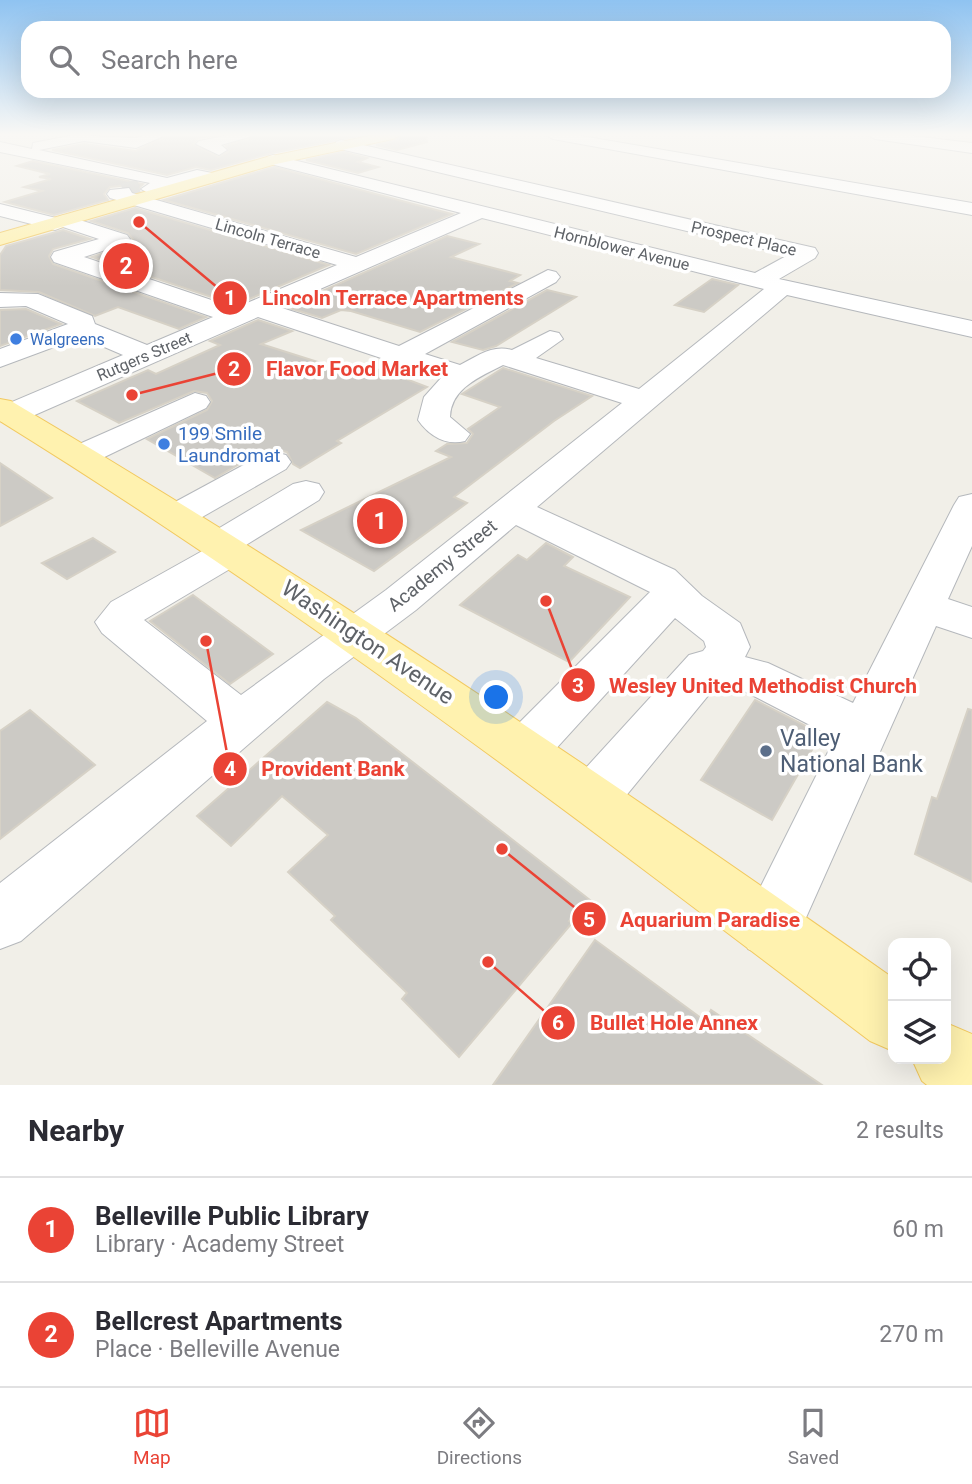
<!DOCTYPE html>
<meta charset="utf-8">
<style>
:root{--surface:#fff;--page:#f7f7f7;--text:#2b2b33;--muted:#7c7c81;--line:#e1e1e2;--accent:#ea4335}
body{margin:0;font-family:Roboto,sans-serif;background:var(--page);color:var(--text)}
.controls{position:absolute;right:21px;bottom:21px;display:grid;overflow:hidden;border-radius:14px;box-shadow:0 7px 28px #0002}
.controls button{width:63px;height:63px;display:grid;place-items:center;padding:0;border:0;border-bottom:2px solid var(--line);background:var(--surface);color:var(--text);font:35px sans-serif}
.you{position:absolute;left:497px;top:698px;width:24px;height:24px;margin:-18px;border:5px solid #fff;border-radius:50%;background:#1a73e8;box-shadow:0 0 0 10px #1a73e833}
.badge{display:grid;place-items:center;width:46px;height:46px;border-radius:50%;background:var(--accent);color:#fff;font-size:23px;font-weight:700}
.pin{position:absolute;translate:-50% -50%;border:4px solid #fff;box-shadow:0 2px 7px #0006}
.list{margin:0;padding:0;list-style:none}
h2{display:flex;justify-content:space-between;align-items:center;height:91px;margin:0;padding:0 28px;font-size:30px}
h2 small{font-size:23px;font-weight:400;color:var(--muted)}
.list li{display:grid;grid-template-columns:46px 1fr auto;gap:21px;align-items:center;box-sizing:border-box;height:105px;padding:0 28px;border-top:2px solid var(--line)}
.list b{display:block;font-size:26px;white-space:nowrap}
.list p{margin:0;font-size:23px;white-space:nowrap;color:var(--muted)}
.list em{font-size:23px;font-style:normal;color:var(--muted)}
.icon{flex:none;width:38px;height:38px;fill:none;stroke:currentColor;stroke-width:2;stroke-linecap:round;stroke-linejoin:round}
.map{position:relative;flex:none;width:972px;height:1085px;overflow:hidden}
.search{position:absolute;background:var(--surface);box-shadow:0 7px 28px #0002;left:21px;right:21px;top:21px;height:77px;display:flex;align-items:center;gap:18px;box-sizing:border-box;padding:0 24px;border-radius:21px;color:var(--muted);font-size:26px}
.sheet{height:301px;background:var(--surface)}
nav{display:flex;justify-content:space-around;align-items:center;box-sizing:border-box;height:98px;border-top:2px solid var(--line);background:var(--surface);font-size:19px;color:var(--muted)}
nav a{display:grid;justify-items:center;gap:4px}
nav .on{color:var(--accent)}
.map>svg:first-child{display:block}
</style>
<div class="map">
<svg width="972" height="1085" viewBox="0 0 972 1085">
<rect width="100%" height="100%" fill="#f1efe8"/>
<g fill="#cccac5" stroke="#d6d1c6" stroke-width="2">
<path d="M 168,135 L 218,135 L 198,138 L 193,144 L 218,157 L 228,152 L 226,146 L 259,135 L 363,135 L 272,153 L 211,170 L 196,167 L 167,175 L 52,150 L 84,144 L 136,151 Z"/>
<path d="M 402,135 L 426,135 L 427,142 L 397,150 L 376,145 L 394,141 Z"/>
<path d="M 343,152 L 367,158 L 358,162 L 378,167 L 358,173 L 306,160 Z"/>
<path d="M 33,161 L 143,184 L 136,191 L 129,185 L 110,187 L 104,194 L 108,200 L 54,215 L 5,202 L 42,191 L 24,187 L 51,179 L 39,177 L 50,174 L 17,166 Z"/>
<path d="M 274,167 L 417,205 L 452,214 L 356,254 L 164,200 Z"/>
<path d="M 135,208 L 329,265 L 235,305 L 92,257 L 128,245 L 133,239 L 128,233 L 91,221 Z"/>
<path d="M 63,230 L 90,239 L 53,249 L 49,256 L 53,264 L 206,317 L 179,329 L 118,307 L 95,316 L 39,292 L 0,290 L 0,255 L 6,246 Z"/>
<path d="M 447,236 L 479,244 L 451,257 L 520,275 L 510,281 L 518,283 L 420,332 L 351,311 L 341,310 L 322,318 L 286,307 Z"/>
<path d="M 712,279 L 738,285 L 704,312 L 675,305 Z"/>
<path d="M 547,290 L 576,297 L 496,346 L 483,350 L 452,342 Z"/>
<path d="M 26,309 L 61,324 L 0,346 L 0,310 Z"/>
<path d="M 258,320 L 292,331 L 261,344 L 365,377 L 380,369 L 427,387 L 337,441 L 341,443 L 300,468 L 293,464 L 287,452 L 273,449 L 258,453 L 215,478 L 147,439 L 207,410 L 212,401 L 207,393 L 194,391 L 119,423 L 77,401 L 148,370 L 156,374 L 220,345 L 210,341 Z"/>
<path d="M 503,368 L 592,396 L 554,421 L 454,497 L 467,503 L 374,571 L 301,530 L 451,457 L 436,451 L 447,444 L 467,443 L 473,434 L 468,429 L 500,407 L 462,394 Z"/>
<path d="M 0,463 L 52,498 L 0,526 Z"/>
<path d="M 93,538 L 115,552 L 67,579 L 42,563 Z"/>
<path d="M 546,543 L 573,557 L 564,566 L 630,597 L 569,662 L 460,605 L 518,555 L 527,560 Z"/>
<path d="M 193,595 L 273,654 L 230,684 L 150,621 Z"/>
<path d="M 755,700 L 821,734 L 772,820 L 701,780 Z"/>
<path d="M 327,702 L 356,718 L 590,900 L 569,921 L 572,923 L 459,1057 L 402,999 L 407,993 L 331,920 L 335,916 L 288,872 L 328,835 L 282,796 L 231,846 L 197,816 Z"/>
<path d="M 968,709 L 972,710 L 972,882 L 915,854 L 932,797 L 937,799 Z"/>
<path d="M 30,710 L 95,765 L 0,839 L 0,731 Z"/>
<path d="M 595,940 L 705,1021 L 711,1010 L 822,1085 L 493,1085 Z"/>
</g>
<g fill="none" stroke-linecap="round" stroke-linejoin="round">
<path stroke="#ccccc8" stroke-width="17" stroke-dasharray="17 9" stroke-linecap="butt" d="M 123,192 L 141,187"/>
<defs>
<g id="minor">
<path d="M 74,135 L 135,138 L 146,135 L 166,135 L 136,148 L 84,141 L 39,150 L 167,178 L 197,170 L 217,174 L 220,178 L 211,183 L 198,180 L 150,194 L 141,189 L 150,183 L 0,152 L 0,142 L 32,149 L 33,143 Z"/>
<path d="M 229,135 L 256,135 L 221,145 L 227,150 L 219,155 L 196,144 L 199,141 Z"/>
<path d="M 546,135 L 576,135 L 972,203 L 972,215 L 553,139 Z"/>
<path d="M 868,135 L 905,135 L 972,143 L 972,153 L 875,139 Z"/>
<path d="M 341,140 L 815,248 L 818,253 L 815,258 L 779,279 L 972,321 L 972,337 L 787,295 L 537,507 L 675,570 L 702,596 L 740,623 L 750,647 L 745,657 L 768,663 L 853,703 L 954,505 L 959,497 L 972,494 L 972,546 L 948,599 L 972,607 L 972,638 L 936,626 L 792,949 L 770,958 L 748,949 L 740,928 L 835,738 L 742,690 L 716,686 L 611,814 L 592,821 L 573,814 L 565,798 L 573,782 L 689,655 L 703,651 L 706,647 L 704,641 L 675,618 L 542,764 L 524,770 L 506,764 L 499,750 L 506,736 L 650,592 L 516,525 L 416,610 L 324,679 L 21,941 L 0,949 L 0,883 L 207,721 L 102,633 L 95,622 L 111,602 L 204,550 L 201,544 L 206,536 L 293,484 L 306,481 L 319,484 L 324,492 L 319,500 L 246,545 L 250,551 L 245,560 L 144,620 L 241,695 L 386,590 L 622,403 L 503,365 C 480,377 451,388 450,417 L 470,434 L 465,441 C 446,446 429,436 418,420 L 424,397 L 441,378 L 258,317 L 21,421 L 10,423 L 0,421 L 0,407 L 123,355 L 81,337 L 0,367 L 0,349 L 68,324 L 26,306 L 0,307 L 0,293 L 38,294 L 92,316 L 95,324 L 147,345 L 213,317 L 54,262 L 51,257 L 54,252 L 99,239 L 63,227 L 55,230 L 0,216 L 0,204 L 56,218 L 64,215 L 127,235 L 130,239 L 127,243 L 84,257 L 235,308 L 337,265 L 110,198 L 107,194 L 110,190 L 129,188 L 132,193 L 356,257 L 461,213 L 267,163 L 267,157 L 273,155 L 755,273 L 788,255 L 336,148 L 336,142 ZM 482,218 L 764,289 L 639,389 L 536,358 L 563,339 L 559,333 L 550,331 L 512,350 C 493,344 477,356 460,365 L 425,354 L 556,282 L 560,277 L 556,272 L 548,270 L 399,346 L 279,307 Z"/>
<path d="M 195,393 L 206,396 L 210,402 L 206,408 L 92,463 L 80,466 L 68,463 L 63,456 L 68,449 Z"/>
<path d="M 274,452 L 286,455 L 291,462 L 286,469 L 190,524 L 177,527 L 164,524 L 159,516 L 164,508 L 262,455 Z"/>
</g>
<g id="major">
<path d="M 374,135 L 400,135 L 393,139 L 276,164 L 0,245 L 0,233 L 267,157 Z"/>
<path d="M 0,399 L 11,401 C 314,580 606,776 893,978 L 893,1051 L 870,1041 C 586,825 304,609 0,421 Z"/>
<path d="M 946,1023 L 972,1034 L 972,1085 L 927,1085 L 922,1081 L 912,1059 L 946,1059 Z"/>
</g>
</defs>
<use href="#minor" stroke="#b5b8bc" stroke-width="2"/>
<use href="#major" stroke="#f2c960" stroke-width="2"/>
<use href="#minor" fill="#fff" fill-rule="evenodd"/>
<use href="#major" fill="#fff2af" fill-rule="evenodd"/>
</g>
<linearGradient id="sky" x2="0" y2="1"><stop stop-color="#8fc3f1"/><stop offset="0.47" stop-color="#f9f8f5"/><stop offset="1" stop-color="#f9f8f5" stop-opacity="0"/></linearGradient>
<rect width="972" height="286" fill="url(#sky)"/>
<g fill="#3f7fe0" stroke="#fff" stroke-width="2.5">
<circle cx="16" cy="339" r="7"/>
<circle cx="164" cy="444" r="7"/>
</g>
<circle fill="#5c6f8a" stroke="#fff" stroke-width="2.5" cx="766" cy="751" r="7"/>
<g text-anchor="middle" stroke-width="7" stroke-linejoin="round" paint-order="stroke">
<g font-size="16" fill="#5f6368" stroke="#fff">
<text transform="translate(268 238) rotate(16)" y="6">Lincoln Terrace</text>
<text transform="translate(744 238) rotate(13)" y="6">Prospect Place</text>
<text transform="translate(622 248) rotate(14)" y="6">Hornblower Avenue</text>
<text transform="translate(144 356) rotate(-23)" y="6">Rutgers Street</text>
</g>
<g font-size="16" fill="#366cbe" stroke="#fff" text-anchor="start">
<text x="30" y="345">Walgreens</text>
</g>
<g font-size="19" fill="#366cbe" stroke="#fff" text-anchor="start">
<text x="178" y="440">199 Smile<tspan x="178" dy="22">Laundromat</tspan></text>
</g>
<g font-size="19" fill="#5f6368" stroke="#fff">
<text transform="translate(442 565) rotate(-39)" y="7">Academy Street</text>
</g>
<g font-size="23" fill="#5f6368" stroke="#fff">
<text transform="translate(368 642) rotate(34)" y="8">Washington Avenue</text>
</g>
<g font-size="23" fill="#4e5e75" stroke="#fff" text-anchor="start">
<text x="780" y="746">Valley<tspan x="780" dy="26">National Bank</tspan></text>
</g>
</g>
<path fill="none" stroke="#ea4335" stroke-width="2.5" d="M139 222L230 298M132 395L234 369M546 601L578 685M206 641L230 769M502 849L589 919M488 962L558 1023"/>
<g fill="#ea4335" stroke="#fff" stroke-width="2.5">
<circle cx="139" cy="222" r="7"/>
<circle cx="132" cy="395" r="7"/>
<circle cx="546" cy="601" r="7"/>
<circle cx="206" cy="641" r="7"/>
<circle cx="502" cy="849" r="7"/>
<circle cx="488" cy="962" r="7"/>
<circle cx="230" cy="298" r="18"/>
<circle cx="234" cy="369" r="18"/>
<circle cx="578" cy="685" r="18"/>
<circle cx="230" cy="769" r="18"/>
<circle cx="589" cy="919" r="18"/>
<circle cx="558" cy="1023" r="18"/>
</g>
<g font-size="21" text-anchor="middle" font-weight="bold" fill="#fff">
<text x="230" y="305">1</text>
<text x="234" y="376">2</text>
<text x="578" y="693">3</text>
<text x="230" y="776">4</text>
<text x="589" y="927">5</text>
<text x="558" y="1030">6</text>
</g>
<g font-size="21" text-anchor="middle" font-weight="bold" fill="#ea4335" stroke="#fff" stroke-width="7" stroke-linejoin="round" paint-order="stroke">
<text x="393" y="305">Lincoln Terrace Apartments</text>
<text x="357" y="376">Flavor Food Market</text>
<text x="763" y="693">Wesley United Methodist Church</text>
<text x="333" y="776">Provident Bank</text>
<text x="710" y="927">Aquarium Paradise</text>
<text x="674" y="1030">Bullet Hole Annex</text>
</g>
</svg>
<div class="controls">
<button><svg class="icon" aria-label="locate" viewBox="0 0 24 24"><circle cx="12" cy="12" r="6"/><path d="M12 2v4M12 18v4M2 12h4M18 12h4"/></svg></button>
<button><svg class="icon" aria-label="layers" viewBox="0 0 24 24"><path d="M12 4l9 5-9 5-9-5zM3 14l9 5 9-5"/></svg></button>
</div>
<div class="you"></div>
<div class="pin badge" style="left:380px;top:521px">1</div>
<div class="pin badge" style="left:126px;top:266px">2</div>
<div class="search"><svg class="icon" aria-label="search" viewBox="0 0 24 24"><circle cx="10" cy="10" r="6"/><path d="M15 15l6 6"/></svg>Search here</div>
</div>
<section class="sheet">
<h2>Nearby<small>2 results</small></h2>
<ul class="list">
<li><span class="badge">1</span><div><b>Belleville Public Library</b><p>Library · Academy Street</p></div><em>60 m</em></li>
<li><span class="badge">2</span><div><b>Bellcrest Apartments</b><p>Place · Belleville Avenue</p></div><em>270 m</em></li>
</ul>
</section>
<nav>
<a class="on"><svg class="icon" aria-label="map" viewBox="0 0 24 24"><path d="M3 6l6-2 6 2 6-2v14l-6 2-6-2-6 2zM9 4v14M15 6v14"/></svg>Map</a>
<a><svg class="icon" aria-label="directions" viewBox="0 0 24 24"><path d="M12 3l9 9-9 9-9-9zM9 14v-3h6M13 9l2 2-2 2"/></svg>Directions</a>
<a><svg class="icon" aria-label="saved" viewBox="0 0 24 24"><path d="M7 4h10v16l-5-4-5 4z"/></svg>Saved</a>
</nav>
